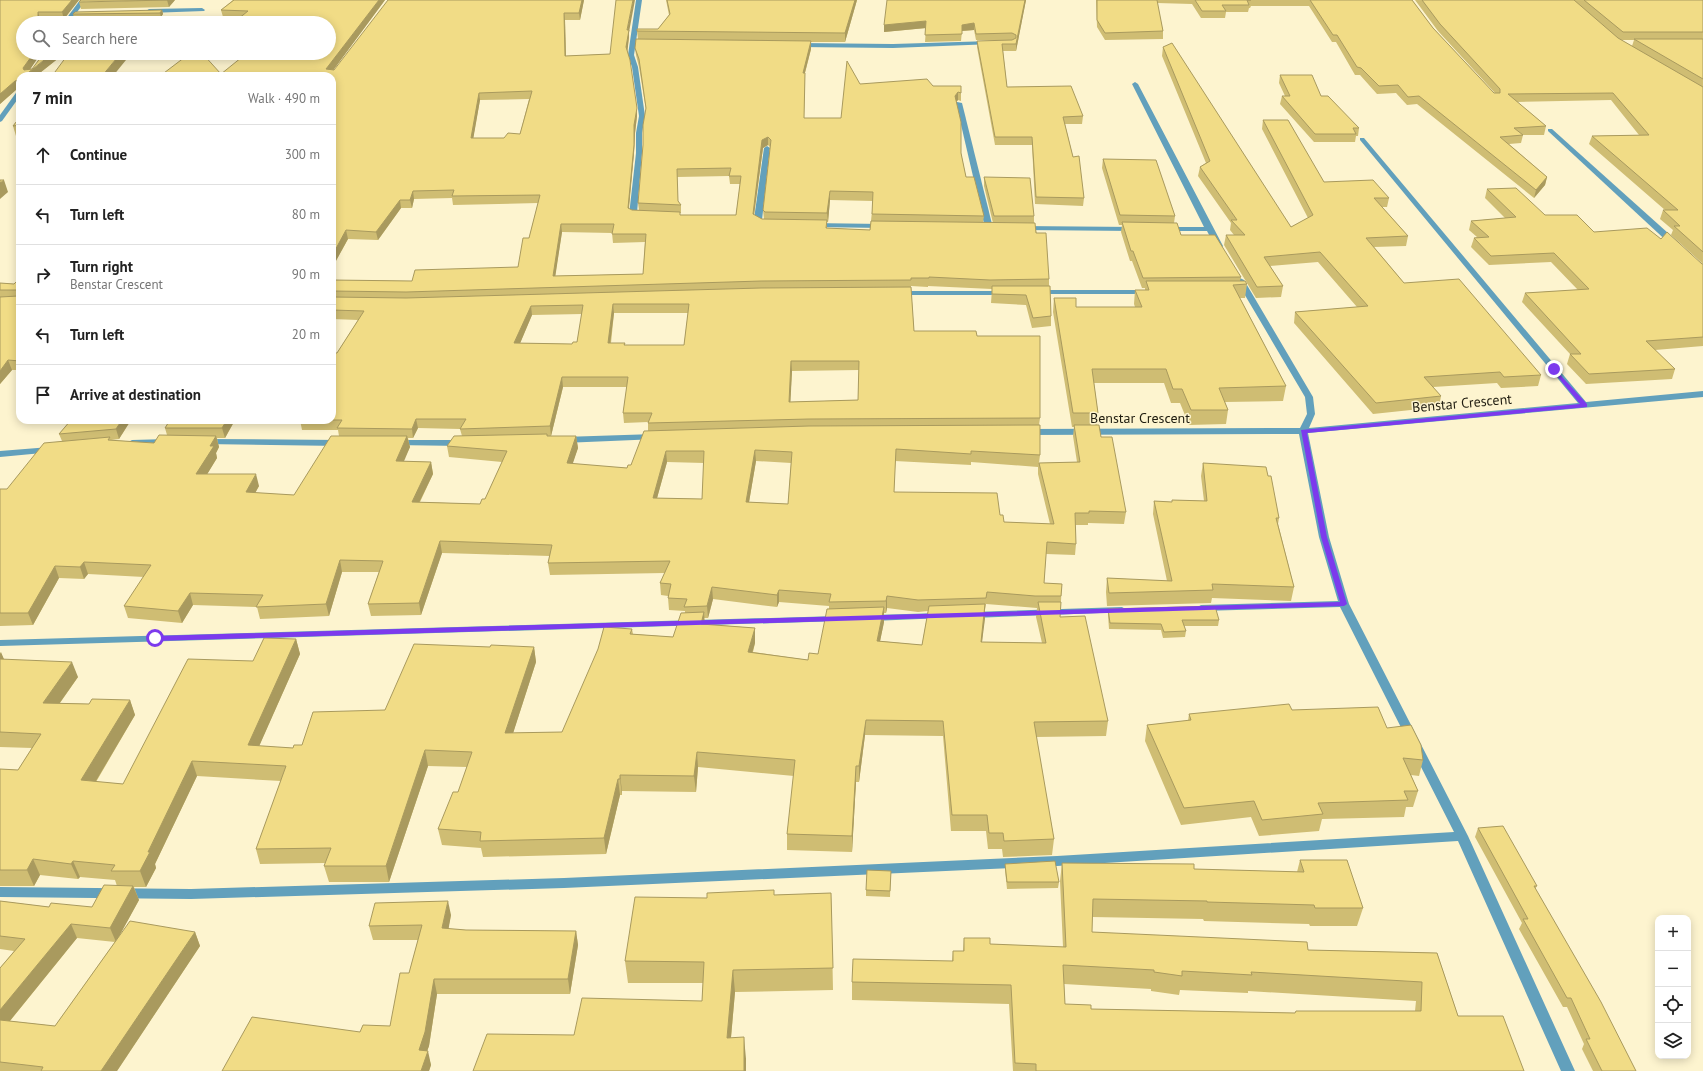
<!DOCTYPE html>
<meta charset="utf-8">
<style>
:root{--surface:#fff;--page:#f6f6f6;--text:#222;--muted:#767676;--line:#e0e0e0}
body{margin:0;font-family:"PT Sans",sans-serif;background:var(--page);color:var(--text)}
.controls{position:absolute;right:12px;bottom:12px;display:grid;overflow:hidden;border-radius:8px;box-shadow:0 2px 10px #0003}
.controls button{width:36px;height:36px;display:grid;place-items:center;padding:0;border:0;border-bottom:1px solid var(--line);background:var(--surface);color:var(--text);font:20px sans-serif}
.stop{position:absolute;width:12px;height:12px;margin:-9px;border:3px solid #7c3aed;border-radius:50%;background:#fff}
.stop.end{background:#7c3aed;border-color:#fff;box-shadow:0 1px 4px #0008}
.list{margin:0;padding:0;list-style:none}
h2{display:flex;justify-content:space-between;align-items:center;height:52px;margin:0;padding:0 16px;font-size:17px}
h2 small{font-size:13px;font-weight:400;color:var(--muted)}
.list li{display:grid;grid-template-columns:26px 1fr auto;gap:12px;align-items:center;box-sizing:border-box;height:60px;padding:0 16px;border-top:1px solid var(--line)}
.list b{display:block;font-size:15px;white-space:nowrap}
.list p{margin:0;font-size:13px;white-space:nowrap;color:var(--muted)}
.list em{font-size:13px;font-style:normal;color:var(--muted)}
.icon{flex:none;width:22px;height:22px;fill:none;stroke:currentColor;stroke-width:2;stroke-linecap:round;stroke-linejoin:round}
.map{position:relative;flex:none;width:1703px;height:1071px;overflow:hidden}
.search{position:absolute;background:var(--surface);box-shadow:0 2px 10px #0003;left:16px;top:16px;width:320px;height:44px;display:flex;align-items:center;gap:10px;box-sizing:border-box;padding:0 14px;border-radius:22px;color:var(--muted);font-size:15px}
.panel{position:absolute;background:var(--surface);box-shadow:0 2px 10px #0003;left:16px;top:72px;width:320px;height:352px;border-radius:12px}
.map>svg:first-child{display:block}
</style>
<div class="map">
<svg width="1703" height="1071" viewBox="0 0 1703 1071">
<rect width="100%" height="100%" fill="#fdf4cf"/>
<g fill="none" stroke-linecap="round" stroke-linejoin="round">
<g fill="#62a0bc" fill-rule="evenodd">
<path d="M 80,0 L 86,0 L 69,23 L 63,23 Z"/>
<path d="M 636,0 L 642,0 L 634,55 L 638,67 L 645,116 L 642,133 L 642,153 L 637,213 L 645,213 L 645,217 C 640,218 633,219 629,215 L 636,153 L 636,133 L 639,116 L 632,67 L 628,55 Z"/>
<path d="M 202,8 L 205,10 L 204,11 L 149,13 L 146,11 L 149,9 Z"/>
<path d="M 991,41 L 993,42 L 993,44 L 893,48 L 799,47 L 796,45 L 799,43 L 893,44 Z"/>
<path d="M 1135,82 L 1138,84 L 1223,246 L 1222,248 L 1216,248 L 1207,231 L 1165,231 L 1161,229 L 1165,227 L 1204,227 L 1132,84 Z"/>
<path d="M 20,89 L 20,96 L 2,121 L 0,122 L 0,115 L 18,90 Z"/>
<path d="M 957,102 L 962,103 L 993,228 L 992,230 L 989,230 L 985,228 L 956,103 Z"/>
<path d="M 1548,129 L 1552,129 L 1678,242 L 1678,246 L 1672,246 L 1548,131 Z"/>
<path d="M 1360,138 L 1364,138 L 1586,402 L 1703,391 L 1703,397 L 1308,433 L 1329,537 L 1349,604 L 1468,836 L 1575,1071 L 1561,1071 L 1458,841 L 1057,866 L 564,888 L 191,899 L 0,897 L 0,887 L 191,889 L 564,878 L 1057,856 L 1454,832 L 1340,607 L 1201,611 L 1196,608 L 1201,605 L 1338,601 L 1319,537 L 1299,434 L 1027,435 L 1022,432 L 1027,429 L 1300,428 L 1307,414 L 1305,397 L 1236,280 L 1240,278 L 1244,280 L 1313,397 L 1315,414 L 1309,428 L 1578,403 L 1360,140 Z"/>
<path d="M 767,146 L 770,148 L 762,220 L 769,224 L 765,226 L 755,223 L 754,219 L 764,148 Z"/>
<path d="M 810,223 L 883,224 L 887,226 L 883,228 L 813,227 L 809,225 Z"/>
<path d="M 1020,226 L 1135,227 L 1139,229 L 1135,231 L 1023,230 L 1019,228 Z"/>
<path d="M 1034,290 L 1149,290 L 1153,292 L 1149,294 L 1037,294 L 1033,292 Z"/>
<path d="M 896,291 L 1005,291 L 1009,293 L 1005,295 L 896,295 Z"/>
<path d="M 655,434 L 658,435 L 660,437 L 658,439 L 563,443 L 558,440 L 563,437 Z"/>
<path d="M 168,439 L 173,442 L 171,444 L 132,446 L 127,443 L 132,440 Z"/>
<path d="M 206,439 L 340,440 L 345,443 L 340,446 L 203,444 L 201,442 Z"/>
<path d="M 396,440 L 463,440 L 468,443 L 463,446 L 393,445 L 391,443 Z"/>
<path d="M 50,447 L 55,450 L 53,452 L 0,457 L 0,451 Z"/>
<path d="M 1122,607 L 1127,610 L 1126,612 L 972,618 L 967,615 L 972,612 Z"/>
<path d="M 940,613 L 944,614 L 945,616 L 944,618 L 872,621 L 867,618 L 872,615 Z"/>
<path d="M 838,616 L 843,619 L 842,621 L 0,646 L 0,640 Z"/>
</g>
</g>
<g fill="#cfbd73" fill-rule="evenodd">
<path d="M 0,0 L 79,0 L 64,19 L 40,19 L 23,23 L 41,53 L 30,69 L 32,69 L 65,53 L 36,76 L 20,76 L 20,88 L 17,89 L 0,104 Z"/>
<path d="M 175,0 L 169,7 L 81,9 L 79,2 Z"/>
<path d="M 233,0 L 385,0 L 333,70 L 334,70 L 584,0 L 580,20 L 565,20 L 566,56 L 610,54 L 629,32 L 629,37 L 627,51 L 637,108 L 637,116 L 635,133 L 634,153 L 629,209 L 632,210 L 639,210 L 638,203 L 646,110 L 639,67 L 636,55 L 635,48 L 638,39 L 637,31 L 658,29 L 669,15 L 666,0 L 857,0 L 845,42 L 811,42 L 811,49 L 805,73 L 804,118 L 841,118 L 860,84 L 933,86 L 961,86 L 961,101 L 958,100 L 956,102 L 961,153 L 966,177 L 984,216 L 983,222 L 993,223 L 984,186 L 984,177 L 1034,216 L 1034,223 L 1049,279 L 1049,286 L 1051,316 L 1051,326 L 1032,328 L 1026,305 L 991,303 L 992,289 L 928,286 L 928,287 L 911,286 L 914,331 L 977,336 L 1040,418 L 1039,425 L 1040,455 L 1039,463 L 1077,462 L 1073,436 L 1074,427 L 1072,427 L 1053,312 L 1054,298 L 1076,307 L 1135,307 L 1134,304 L 1135,290 L 1145,290 L 1145,288 L 1142,288 L 1132,261 L 1130,261 L 1121,232 L 1122,225 L 1119,225 L 1102,168 L 1103,159 L 1175,216 L 1174,223 L 1181,235 L 1241,277 L 1240,281 L 1247,284 L 1245,298 L 1240,298 L 1286,386 L 1283,401 L 1225,402 L 1228,410 L 1226,424 L 1189,425 L 1180,403 L 1171,403 L 1164,383 L 1094,383 L 1098,413 L 1097,425 L 1126,512 L 1124,524 L 1088,523 L 1088,525 L 1075,525 L 1076,544 L 1075,555 L 1046,554 L 1044,583 L 1062,584 L 1060,617 L 1108,721 L 1106,736 L 1036,737 L 1054,839 L 1052,855 L 1003,857 L 1002,849 L 988,849 L 986,831 L 951,831 L 943,736 L 865,735 L 859,782 L 856,782 L 852,852 L 787,850 L 787,834 L 794,776 L 698,767 L 696,792 L 622,791 L 622,795 L 620,795 L 606,854 L 483,857 L 481,848 L 442,845 L 438,829 L 458,792 L 467,767 L 428,766 L 389,882 L 329,882 L 324,866 L 325,863 L 260,864 L 256,849 L 281,781 L 197,776 L 155,864 L 156,868 L 146,887 L 134,887 L 139,900 L 119,936 L 195,932 L 200,946 L 117,1071 L 0,1071 L 0,968 L 14,951 L 0,949 L 0,901 L 49,907 L 92,907 L 117,886 L 115,880 L 80,877 L 78,879 L 40,875 L 34,886 L 0,886 L 0,769 L 18,770 L 32,748 L 0,747 L 0,652 L 4,659 L 78,677 L 60,703 L 89,704 L 130,700 L 135,715 L 96,782 L 123,784 L 253,661 L 296,639 L 300,654 L 259,746 L 293,748 L 302,745 L 385,710 L 490,647 L 534,647 L 536,662 L 513,733 L 562,732 L 632,629 L 633,634 L 673,637 L 685,613 L 685,611 L 669,610 L 668,598 L 668,596 L 661,595 L 660,583 L 665,573 L 550,575 L 548,563 L 550,556 L 442,553 L 421,615 L 371,616 L 368,604 L 379,572 L 342,572 L 329,616 L 260,619 L 257,607 L 193,605 L 182,623 L 128,618 L 124,606 L 144,577 L 88,574 L 84,579 L 59,578 L 33,625 L 0,626 L 0,489 L 7,489 L 62,441 L 59,434 L 71,420 L 131,420 L 119,439 L 111,440 L 154,443 L 167,435 L 165,428 L 170,420 L 235,420 L 225,438 L 217,438 L 219,447 L 216,453 L 217,458 L 207,474 L 259,486 L 255,493 L 294,495 L 339,436 L 338,430 L 302,430 L 300,420 L 337,353 L 358,320 L 332,319 L 332,280 L 412,281 L 518,267 L 529,238 L 538,203 L 453,205 L 452,198 L 414,199 L 412,208 L 401,208 L 378,240 L 348,239 L 332,268 L 332,76 L 221,74 L 329,23 L 223,17 L 221,10 ZM 529,99 L 520,134 L 504,138 L 473,138 L 480,100 ZM 768,145 L 770,147 L 763,210 L 764,219 L 762,219 L 754,215 L 763,148 ZM 729,176 L 730,184 L 740,184 L 736,215 L 680,215 L 680,213 L 681,213 L 681,205 L 678,202 L 677,177 ZM 830,200 L 873,201 L 871,221 L 870,230 L 827,228 L 827,222 L 828,222 ZM 562,232 L 612,233 L 613,243 L 645,242 L 643,274 L 555,276 ZM 614,313 L 688,313 L 684,345 L 625,345 L 625,343 L 611,343 ZM 582,314 L 577,342 L 572,344 L 520,343 L 532,315 ZM 859,370 L 858,400 L 790,402 L 792,371 ZM 563,387 L 627,387 L 623,413 L 624,423 L 648,422 L 648,431 L 631,465 L 627,468 L 572,464 L 578,448 L 576,436 L 551,436 ZM 418,428 L 460,429 L 462,436 L 447,446 L 449,457 L 502,462 L 485,499 L 480,504 L 420,502 L 433,474 L 431,462 L 403,461 L 410,447 L 408,438 L 413,438 ZM 756,461 L 791,463 L 788,504 L 749,502 ZM 895,461 L 971,465 L 971,462 L 1038,467 L 1038,474 L 1050,524 L 1004,522 L 1000,515 L 894,492 ZM 667,462 L 704,463 L 702,499 L 657,498 ZM 713,599 L 777,607 L 779,602 L 829,606 L 829,608 L 818,654 L 808,660 L 753,652 L 755,643 L 755,628 L 705,624 L 704,618 L 708,618 ZM 986,604 L 1037,608 L 1036,617 L 1042,643 L 982,642 L 985,610 ZM 887,608 L 918,612 L 928,611 L 922,645 L 880,641 L 884,622 L 884,613 L 886,613 ZM 77,938 L 115,942 L 55,1026 L 10,1021 Z"/>
<path d="M 1026,0 L 1016,51 L 1003,51 L 1007,87 L 1083,116 L 1082,124 L 1065,124 L 1073,157 L 1084,198 L 1083,206 L 1035,204 L 1032,145 L 995,145 L 977,47 L 977,41 L 1012,40 L 976,40 L 974,30 L 962,31 L 961,41 L 925,42 L 926,28 L 884,32 L 884,25 Z"/>
<path d="M 1092,0 L 1412,0 L 1433,28 L 1494,93 L 1495,93 L 1438,31 L 1415,0 L 1703,0 L 1703,264 L 1671,235 L 1673,230 L 1660,219 L 1663,210 L 1665,210 L 1589,144 L 1592,136 L 1639,135 L 1611,100 L 1517,102 L 1546,126 L 1544,135 L 1523,135 L 1521,143 L 1509,144 L 1547,177 L 1545,185 L 1534,198 L 1417,104 L 1407,105 L 1396,93 L 1377,94 L 1360,75 L 1355,75 L 1336,42 L 1332,42 L 1309,6 L 1251,6 L 1250,8 L 1249,8 L 1248,12 L 1226,12 L 1225,18 L 1201,18 L 1192,4 L 1157,3 L 1163,31 L 1163,39 L 1105,40 L 1097,27 L 1096,0 ZM 1621,40 L 1634,40 L 1632,46 Z"/>
<path d="M 162,10 L 163,14 L 161,17 L 74,18 L 73,14 Z"/>
<path d="M 1163,47 L 1291,227 L 1308,218 L 1262,129 L 1263,120 L 1324,182 L 1389,198 L 1387,207 L 1382,207 L 1408,236 L 1406,246 L 1374,247 L 1404,283 L 1541,375 L 1538,386 L 1501,388 L 1497,383 L 1433,387 L 1441,396 L 1439,407 L 1373,414 L 1294,323 L 1295,312 L 1357,307 L 1318,262 L 1270,266 L 1283,286 L 1281,297 L 1256,298 L 1224,245 L 1226,235 L 1234,235 L 1230,230 L 1231,223 L 1198,176 L 1200,167 L 1206,163 L 1162,56 Z"/>
<path d="M 1280,75 L 1321,96 L 1359,128 L 1358,136 L 1356,136 L 1355,142 L 1314,142 L 1280,104 L 1282,96 L 1285,96 L 1279,83 Z"/>
<path d="M 20,117 L 20,136 L 16,136 L 13,126 Z"/>
<path d="M 1487,189 L 1545,215 L 1594,232 L 1661,239 L 1703,264 L 1703,346 L 1655,350 L 1675,369 L 1672,379 L 1586,384 L 1567,364 L 1570,354 L 1522,302 L 1525,293 L 1578,290 L 1551,262 L 1489,265 L 1471,247 L 1474,238 L 1477,237 L 1469,230 L 1471,221 L 1505,218 L 1485,198 Z"/>
<path d="M 20,278 L 20,370 L 12,370 L 0,384 L 0,283 L 14,284 Z"/>
<path d="M 1203,463 L 1268,476 L 1279,518 L 1278,524 L 1294,587 L 1291,601 L 1212,598 L 1211,603 L 1107,606 L 1106,592 L 1107,578 L 1167,581 L 1153,514 L 1154,501 L 1172,502 L 1172,500 L 1204,501 L 1201,476 Z"/>
<path d="M 1108,609 L 1219,620 L 1218,626 L 1184,626 L 1186,631 L 1185,637 L 1163,638 L 1161,630 L 1109,629 L 1108,615 Z"/>
<path d="M 1292,710 L 1387,728 L 1423,760 L 1419,776 L 1411,775 L 1418,791 L 1413,807 L 1406,807 L 1404,817 L 1322,819 L 1319,831 L 1259,836 L 1251,817 L 1181,825 L 1145,741 L 1147,725 L 1188,721 L 1189,714 Z"/>
<path d="M 1478,828 L 1537,886 L 1535,889 L 1636,1071 L 1593,1071 L 1582,1049 L 1584,1044 L 1567,1007 L 1563,1007 L 1519,929 L 1522,923 L 1475,837 Z"/>
<path d="M 1300,860 L 1363,908 L 1357,926 L 1310,926 L 1309,924 L 1204,921 L 1203,919 L 1092,917 L 1092,932 L 1308,950 L 1437,953 L 1458,1016 L 1524,1071 L 1013,1071 L 1009,1004 L 852,1000 L 852,982 L 952,961 L 953,951 L 963,951 L 964,938 L 990,944 L 1063,947 L 1060,881 L 1062,863 L 1194,869 L 1297,872 ZM 1064,984 L 1151,989 L 1151,991 L 1179,995 L 1180,990 L 1248,993 L 1248,991 L 1416,1001 L 1415,1011 L 1296,1011 L 1295,1013 L 1091,1009 L 1065,1004 Z"/>
<path d="M 1005,864 L 1059,882 L 1058,888 L 1007,889 L 1005,870 Z"/>
<path d="M 891,871 L 890,897 L 866,896 L 866,890 Z"/>
<path d="M 831,893 L 833,990 L 735,992 L 731,1038 L 746,1059 L 746,1071 L 473,1071 L 574,1035 L 702,1001 L 703,983 L 628,983 L 625,961 L 707,898 L 774,895 Z"/>
<path d="M 451,915 L 448,929 L 466,930 L 576,931 L 578,945 L 570,994 L 437,994 L 429,1046 L 427,1051 L 431,1065 L 429,1071 L 222,1071 L 360,1032 L 390,1026 L 409,973 L 418,940 L 373,940 L 369,926 Z"/>
</g>
<g fill="#a99a5e">
<path d="M 72,0 L 79,0 L 64,19 L 62,12 Z"/>
<path d="M 167,0 L 175,0 L 169,7 Z"/>
<path d="M 379,0 L 385,0 L 329,76 L 326,69 Z"/>
<path d="M 582,0 L 584,0 L 580,20 L 579,13 Z"/>
<path d="M 633,0 L 635,0 L 629,32 L 629,37 L 627,55 L 626,47 L 627,30 Z"/>
<path d="M 855,0 L 857,0 L 845,42 L 845,33 Z"/>
<path d="M 1025,0 L 1026,0 L 1016,51 L 1016,44 Z"/>
<path d="M 162,10 L 163,14 L 161,17 L 160,13 Z"/>
<path d="M 38,12 L 40,19 L 40,23 L 38,23 Z"/>
<path d="M 564,13 L 565,20 L 566,63 L 565,56 Z"/>
<path d="M 926,21 L 926,28 L 884,32 L 884,25 Z"/>
<path d="M 974,23 L 974,30 L 961,31 L 962,25 Z"/>
<path d="M 811,41 L 811,49 L 803,80 L 803,73 Z"/>
<path d="M 34,53 L 41,53 L 27,74 L 53,53 L 65,53 L 36,76 L 24,76 L 23,68 Z"/>
<path d="M 121,53 L 130,53 L 125,57 L 126,60 L 113,76 L 102,76 Z"/>
<path d="M 20,79 L 20,88 L 17,89 L 0,104 L 0,94 L 15,81 Z"/>
<path d="M 958,92 L 958,100 L 955,103 L 955,96 Z"/>
<path d="M 479,93 L 480,100 L 472,146 L 471,138 Z"/>
<path d="M 637,108 L 637,116 L 635,133 L 634,153 L 628,216 L 628,208 L 634,125 Z"/>
<path d="M 768,137 L 768,145 L 763,148 L 753,222 L 753,214 L 762,140 Z"/>
<path d="M 1547,177 L 1545,185 L 1534,198 L 1536,190 Z"/>
<path d="M 4,180 L 8,192 L 0,199 L 0,183 Z"/>
<path d="M 413,191 L 414,199 L 412,208 L 410,200 Z"/>
<path d="M 830,191 L 830,200 L 828,222 L 827,213 Z"/>
<path d="M 400,200 L 401,208 L 378,240 L 376,232 Z"/>
<path d="M 561,224 L 562,232 L 554,285 L 553,276 Z"/>
<path d="M 346,230 L 348,239 L 332,268 L 332,256 Z"/>
<path d="M 613,304 L 614,313 L 609,352 L 608,343 Z"/>
<path d="M 531,306 L 532,315 L 516,353 L 514,343 Z"/>
<path d="M 8,360 L 12,370 L 0,384 L 0,371 Z"/>
<path d="M 791,361 L 792,371 L 790,411 L 789,402 Z"/>
<path d="M 562,377 L 563,387 L 551,436 L 550,426 Z"/>
<path d="M 416,419 L 418,428 L 413,438 L 412,429 Z"/>
<path d="M 122,420 L 131,420 L 119,439 L 116,429 Z"/>
<path d="M 227,420 L 235,420 L 225,438 L 222,428 Z"/>
<path d="M 216,436 L 219,447 L 216,453 L 217,458 L 200,486 L 196,474 L 210,446 Z"/>
<path d="M 407,436 L 410,447 L 399,473 L 396,461 Z"/>
<path d="M 576,436 L 578,448 L 569,475 L 567,463 Z"/>
<path d="M 755,450 L 756,461 L 747,514 L 746,502 Z"/>
<path d="M 666,451 L 667,462 L 654,509 L 653,498 Z"/>
<path d="M 431,462 L 433,474 L 414,513 L 412,502 Z"/>
<path d="M 256,474 L 259,486 L 249,504 L 246,492 Z"/>
<path d="M 440,541 L 442,553 L 421,615 L 419,603 Z"/>
<path d="M 340,560 L 342,572 L 329,616 L 326,604 Z"/>
<path d="M 84,562 L 88,574 L 84,579 L 80,567 Z"/>
<path d="M 55,566 L 59,578 L 33,625 L 28,613 Z"/>
<path d="M 712,587 L 713,599 L 708,618 L 707,606 Z"/>
<path d="M 779,590 L 779,602 L 777,607 L 777,595 Z"/>
<path d="M 190,593 L 193,605 L 182,623 L 178,611 Z"/>
<path d="M 887,596 L 887,608 L 886,613 L 886,601 Z"/>
<path d="M 985,604 L 985,619 L 980,657 L 981,642 Z"/>
<path d="M 884,607 L 884,622 L 877,656 L 877,641 Z"/>
<path d="M 704,612 L 705,627 L 701,624 Z"/>
<path d="M 755,628 L 755,643 L 748,667 L 748,652 Z"/>
<path d="M 296,639 L 300,654 L 253,760 L 248,745 Z"/>
<path d="M 534,647 L 536,662 L 508,749 L 505,733 Z"/>
<path d="M 1,652 L 7,667 L 0,668 L 0,654 Z"/>
<path d="M 72,662 L 78,677 L 49,718 L 43,703 Z"/>
<path d="M 130,700 L 135,715 L 87,796 L 81,780 Z"/>
<path d="M 866,720 L 865,735 L 859,782 L 859,766 Z"/>
<path d="M 425,750 L 428,766 L 389,882 L 386,866 Z"/>
<path d="M 697,752 L 698,767 L 696,792 L 694,776 Z"/>
<path d="M 192,761 L 197,776 L 155,864 L 156,868 L 146,887 L 140,871 L 148,852 Z"/>
<path d="M 856,766 L 856,782 L 852,852 L 852,836 Z"/>
<path d="M 620,775 L 622,791 L 622,795 L 620,779 Z"/>
<path d="M 618,779 L 620,795 L 606,854 L 604,838 Z"/>
<path d="M 33,859 L 40,875 L 34,886 L 27,870 Z"/>
<path d="M 73,861 L 80,877 L 78,879 L 71,864 Z"/>
<path d="M 133,886 L 139,900 L 116,942 L 110,928 Z"/>
<path d="M 448,901 L 451,915 L 446,943 L 442,928 Z"/>
<path d="M 71,924 L 77,938 L 0,1033 L 0,1010 Z"/>
<path d="M 576,931 L 578,945 L 570,994 L 568,979 Z"/>
<path d="M 195,932 L 200,946 L 117,1071 L 101,1071 Z"/>
<path d="M 733,970 L 735,992 L 729,1059 L 727,1038 Z"/>
<path d="M 434,979 L 437,994 L 429,1046 L 422,1065 L 419,1050 Z"/>
<path d="M 744,1037 L 746,1059 L 746,1071 L 744,1071 Z"/>
<path d="M 428,1051 L 431,1065 L 429,1071 L 421,1071 Z"/>
</g>
<g fill="#f1dc86" stroke="#a99a5e" fill-rule="evenodd">
<path d="M 0,0 L 72,0 L 62,12 L 38,12 L 38,23 L 23,23 L 23,53 L 34,53 L 23,68 L 24,70 L 32,69 L 44,53 L 53,53 L 24,76 L 20,76 L 20,79 L 18,80 L 15,81 L 0,94 Z"/>
<path d="M 81,0 L 168,0 L 79,2 Z"/>
<path d="M 234,0 L 379,0 L 326,69 L 334,70 L 388,0 L 582,0 L 579,13 L 564,13 L 565,56 L 610,54 L 616,0 L 633,0 L 627,30 L 629,30 L 626,47 L 630,60 L 637,108 L 634,125 L 634,145 L 628,208 L 632,210 L 680,212 L 680,215 L 736,215 L 741,176 L 729,176 L 731,168 L 677,169 L 678,201 L 681,205 L 638,203 L 643,145 L 643,125 L 646,108 L 639,59 L 635,48 L 636,39 L 811,41 L 803,73 L 805,73 L 804,118 L 841,118 L 847,61 L 860,84 L 927,79 L 933,86 L 961,86 L 961,93 L 958,92 L 955,96 L 961,122 L 961,153 L 966,177 L 974,177 L 984,216 L 872,214 L 873,192 L 830,191 L 827,213 L 765,212 L 763,210 L 771,140 L 768,137 L 762,140 L 753,214 L 762,219 L 827,220 L 826,228 L 870,230 L 871,221 L 1035,223 L 1036,233 L 1046,233 L 1049,279 L 990,280 L 929,277 L 929,278 L 911,278 L 911,280 L 761,281 L 406,292 L 332,291 L 332,280 L 412,281 L 415,270 L 518,267 L 523,238 L 529,238 L 540,195 L 452,196 L 454,190 L 413,191 L 410,200 L 400,200 L 376,232 L 346,230 L 332,256 L 332,76 L 160,76 L 185,57 L 199,53 L 202,53 L 221,74 L 247,53 L 329,53 L 329,23 L 233,23 L 248,11 L 221,10 ZM 532,91 L 520,134 L 508,133 L 504,138 L 471,138 L 479,93 ZM 561,224 L 614,224 L 612,234 L 646,234 L 643,274 L 553,276 Z"/>
<path d="M 667,0 L 855,0 L 845,33 L 637,31 L 637,29 L 658,29 L 670,14 Z"/>
<path d="M 887,0 L 1025,0 L 1016,44 L 1002,44 L 1007,87 L 1071,86 L 1083,116 L 1063,117 L 1073,157 L 1079,156 L 1084,198 L 1036,197 L 1032,137 L 995,137 L 977,41 L 1012,40 L 1016,38 L 1016,35 L 1012,33 L 976,34 L 974,23 L 962,25 L 962,34 L 925,35 L 926,21 L 884,25 Z"/>
<path d="M 1097,0 L 1157,0 L 1163,31 L 1105,33 L 1097,20 Z"/>
<path d="M 1195,0 L 1251,0 L 1247,0 L 1249,5 L 1222,5 L 1226,11 L 1202,11 Z"/>
<path d="M 1310,0 L 1412,0 L 1433,28 L 1494,93 L 1500,93 L 1500,89 L 1440,24 L 1422,0 L 1574,0 L 1618,38 L 1703,87 L 1703,252 L 1674,226 L 1680,226 L 1663,210 L 1678,210 L 1592,136 L 1649,135 L 1613,93 L 1508,94 L 1546,126 L 1514,128 L 1523,135 L 1500,137 L 1547,177 L 1536,190 L 1419,96 L 1408,97 L 1398,85 L 1379,86 L 1361,68 L 1357,67 L 1337,35 L 1333,35 Z"/>
<path d="M 1584,0 L 1703,0 L 1703,32 L 1623,32 Z"/>
<path d="M 162,10 L 160,13 L 73,14 L 75,12 Z"/>
<path d="M 1634,39 L 1703,39 L 1703,79 Z"/>
<path d="M 1172,43 L 1291,227 L 1313,215 L 1263,120 L 1288,120 L 1324,182 L 1373,180 L 1389,198 L 1374,198 L 1408,236 L 1366,238 L 1404,283 L 1459,279 L 1541,375 L 1504,377 L 1500,372 L 1424,377 L 1441,396 L 1376,403 L 1295,312 L 1368,306 L 1320,252 L 1264,257 L 1283,286 L 1257,287 L 1226,235 L 1245,235 L 1231,220 L 1237,220 L 1200,167 L 1210,161 L 1163,47 Z"/>
<path d="M 69,53 L 121,53 L 102,76 L 52,76 Z"/>
<path d="M 1280,75 L 1312,75 L 1321,96 L 1328,96 L 1359,128 L 1353,128 L 1356,134 L 1315,134 L 1282,96 L 1290,96 Z"/>
<path d="M 20,117 L 20,125 L 13,126 Z"/>
<path d="M 1103,159 L 1156,160 L 1175,216 L 1120,215 Z"/>
<path d="M 984,177 L 1030,178 L 1034,216 L 994,216 Z"/>
<path d="M 0,180 L 4,180 L 0,183 Z"/>
<path d="M 1516,188 L 1545,215 L 1577,215 L 1594,232 L 1647,228 L 1661,239 L 1667,232 L 1702,264 L 1703,264 L 1703,337 L 1646,341 L 1675,369 L 1589,374 L 1570,354 L 1581,354 L 1525,293 L 1589,289 L 1554,253 L 1491,256 L 1474,238 L 1489,237 L 1471,221 L 1516,217 L 1487,189 Z"/>
<path d="M 1122,222 L 1177,223 L 1181,235 L 1215,235 L 1241,277 L 1143,278 L 1133,251 L 1131,251 Z"/>
<path d="M 20,278 L 20,361 L 8,360 L 0,371 L 0,297 L 18,296 L 18,291 L 17,290 L 0,290 L 0,283 L 14,284 Z"/>
<path d="M 1146,281 L 1245,281 L 1247,284 L 1233,285 L 1286,386 L 1219,388 L 1228,410 L 1191,410 L 1182,389 L 1173,389 L 1166,369 L 1092,369 L 1098,413 L 1073,413 L 1054,298 L 1076,298 L 1076,307 L 1142,307 L 1135,290 L 1149,290 Z"/>
<path d="M 992,286 L 1050,286 L 1051,316 L 1033,318 L 1026,295 L 992,294 Z"/>
<path d="M 911,287 L 914,331 L 976,331 L 977,336 L 1040,336 L 1040,418 L 809,419 L 648,423 L 652,413 L 623,413 L 628,377 L 562,377 L 550,426 L 460,429 L 466,419 L 416,419 L 412,429 L 337,428 L 342,420 L 300,420 L 332,420 L 332,353 L 337,353 L 364,311 L 332,310 L 332,297 L 406,298 L 761,288 ZM 613,304 L 689,304 L 684,345 L 624,345 L 625,343 L 608,343 ZM 583,305 L 577,342 L 573,342 L 572,344 L 514,343 L 531,306 ZM 791,361 L 859,361 L 858,400 L 789,402 Z"/>
<path d="M 71,420 L 122,420 L 116,429 L 59,434 Z"/>
<path d="M 170,420 L 227,420 L 222,428 L 165,428 Z"/>
<path d="M 1040,425 L 1040,455 L 971,451 L 971,454 L 896,449 L 894,492 L 997,493 L 1000,515 L 1003,515 L 1004,522 L 1054,524 L 1039,463 L 1080,462 L 1074,425 L 1099,425 L 1101,437 L 1112,437 L 1126,512 L 1089,511 L 1089,513 L 1075,513 L 1076,544 L 1047,542 L 1044,583 L 1062,584 L 1061,596 L 1035,596 L 987,592 L 986,598 L 918,600 L 887,596 L 886,601 L 829,602 L 831,594 L 779,590 L 777,595 L 712,587 L 707,606 L 684,607 L 687,599 L 668,598 L 671,584 L 660,583 L 670,561 L 548,563 L 552,545 L 440,541 L 419,603 L 368,604 L 383,561 L 340,560 L 326,604 L 256,607 L 263,595 L 190,593 L 178,611 L 124,606 L 151,565 L 84,562 L 80,567 L 55,566 L 28,613 L 0,613 L 0,489 L 7,489 L 44,443 L 110,437 L 108,440 L 154,443 L 159,435 L 216,436 L 210,446 L 214,446 L 196,474 L 256,474 L 246,492 L 294,495 L 331,436 L 407,436 L 396,461 L 431,462 L 412,502 L 480,504 L 482,499 L 485,499 L 507,451 L 447,446 L 454,436 L 547,434 L 547,436 L 576,436 L 567,463 L 627,468 L 628,465 L 631,465 L 644,431 L 809,426 ZM 755,450 L 792,452 L 788,504 L 746,502 ZM 666,451 L 704,451 L 702,499 L 653,498 Z"/>
<path d="M 1203,463 L 1266,467 L 1268,476 L 1271,476 L 1279,518 L 1276,518 L 1294,587 L 1212,584 L 1213,590 L 1109,593 L 1107,578 L 1172,581 L 1154,501 L 1172,502 L 1172,500 L 1207,501 Z"/>
<path d="M 1038,602 L 1061,602 L 1060,617 L 1085,616 L 1108,721 L 1034,722 L 1054,839 L 1004,841 L 1003,833 L 989,833 L 987,815 L 952,815 L 943,721 L 866,720 L 859,766 L 856,766 L 852,836 L 787,834 L 795,760 L 697,752 L 694,776 L 620,775 L 620,779 L 618,779 L 604,838 L 480,841 L 481,832 L 438,829 L 453,792 L 458,792 L 472,752 L 425,750 L 386,866 L 324,866 L 331,848 L 256,849 L 286,766 L 192,761 L 148,852 L 150,852 L 140,871 L 111,871 L 115,865 L 73,861 L 71,864 L 33,859 L 27,870 L 0,870 L 0,769 L 18,770 L 41,734 L 0,732 L 0,659 L 72,662 L 43,703 L 89,704 L 92,699 L 130,700 L 81,780 L 123,784 L 188,659 L 253,661 L 264,638 L 296,639 L 248,745 L 293,748 L 294,745 L 302,745 L 313,712 L 385,710 L 414,644 L 490,647 L 491,645 L 534,647 L 505,733 L 562,732 L 598,649 L 604,627 L 632,629 L 630,634 L 673,637 L 681,613 L 704,612 L 701,624 L 755,628 L 748,652 L 808,660 L 809,653 L 818,654 L 827,609 L 884,607 L 877,641 L 922,645 L 929,606 L 985,604 L 981,642 L 1046,643 Z"/>
<path d="M 1215,606 L 1219,620 L 1182,620 L 1186,631 L 1164,632 L 1161,624 L 1110,623 L 1108,609 Z"/>
<path d="M 1289,704 L 1292,710 L 1378,707 L 1387,728 L 1411,725 L 1421,745 L 1423,760 L 1403,758 L 1418,791 L 1404,791 L 1408,800 L 1318,803 L 1323,814 L 1262,820 L 1254,801 L 1184,808 L 1147,725 L 1191,720 L 1189,714 Z"/>
<path d="M 1503,826 L 1537,886 L 1534,886 L 1601,1002 L 1636,1071 L 1602,1071 L 1586,1039 L 1590,1039 L 1571,998 L 1567,998 L 1523,919 L 1528,919 L 1478,828 Z"/>
<path d="M 1300,860 L 1347,860 L 1363,908 L 1315,908 L 1314,905 L 1207,902 L 1207,901 L 1093,899 L 1092,932 L 1307,942 L 1308,950 L 1437,953 L 1458,1016 L 1503,1016 L 1524,1071 L 1036,1071 L 1036,1064 L 1015,1063 L 1011,985 L 852,982 L 853,959 L 953,961 L 953,951 L 964,951 L 964,938 L 990,938 L 990,944 L 1066,947 L 1062,863 L 1194,864 L 1194,869 L 1304,872 ZM 1063,965 L 1154,970 L 1154,972 L 1182,976 L 1182,971 L 1252,975 L 1251,972 L 1422,982 L 1421,1011 L 1296,1011 L 1295,1013 L 1091,1009 L 1091,1005 L 1065,1004 Z"/>
<path d="M 1055,861 L 1059,882 L 1007,882 L 1005,864 Z"/>
<path d="M 867,870 L 891,871 L 890,891 L 866,890 Z"/>
<path d="M 104,885 L 133,886 L 110,928 L 71,924 L 0,1010 L 0,968 L 25,939 L 0,936 L 0,901 L 49,907 L 51,903 L 92,907 Z"/>
<path d="M 774,890 L 774,895 L 831,893 L 833,968 L 733,970 L 727,1038 L 744,1037 L 744,1071 L 473,1071 L 487,1034 L 574,1035 L 582,998 L 702,1001 L 704,962 L 625,961 L 635,897 L 707,898 L 707,893 Z"/>
<path d="M 448,901 L 442,928 L 466,930 L 576,931 L 568,979 L 434,979 L 425,1032 L 419,1050 L 428,1051 L 421,1071 L 222,1071 L 252,1017 L 360,1032 L 363,1025 L 390,1026 L 400,973 L 409,973 L 422,925 L 369,926 L 375,903 Z"/>
<path d="M 130,921 L 195,932 L 101,1071 L 41,1071 L 43,1067 L 0,1062 L 0,1020 L 55,1026 Z"/>
</g>
<path fill="#7c3aed" d="M 1554,368 L 1587,404 L 1587,407 L 1307,433 L 1327,537 L 1347,604 L 1344,606 L 155,641 L 152,638 L 155,636 L 1340,602 L 1321,537 L 1301,430 L 1580,404 L 1552,370 L 1552,369 Z"/>
<g text-anchor="middle" stroke-width="3" stroke-linejoin="round" paint-order="stroke">
<g font-size="14" fill="#1f1c0f" stroke="#fdf4cf">
<text transform="translate(1462 403) rotate(-5)" y="5">Benstar Crescent</text>
<text x="1140" y="423">Benstar Crescent</text>
</g>
</g>
</svg>
<div class="controls">
<button>+</button>
<button>−</button>
<button><svg class="icon" aria-label="locate" viewBox="0 0 24 24"><circle cx="12" cy="12" r="6"/><path d="M12 2v4M12 18v4M2 12h4M18 12h4"/></svg></button>
<button><svg class="icon" aria-label="layers" viewBox="0 0 24 24"><path d="M12 4l9 5-9 5-9-5zM3 14l9 5 9-5"/></svg></button>
</div>
<div class="stop" style="left:155px;top:638px"></div>
<div class="stop end" style="left:1554px;top:369px"></div>
<div class="search"><svg class="icon" aria-label="search" viewBox="0 0 24 24"><circle cx="10" cy="10" r="6"/><path d="M15 15l6 6"/></svg>Search here</div>
<section class="panel">
<h2>7 min<small>Walk · 490 m</small></h2>
<ul class="list">
<li><svg class="icon" aria-label="ahead" viewBox="0 0 24 24"><path d="M12 20V5M6 11l6-6 6 6"/></svg><div><b>Continue</b></div><em>300 m</em></li>
<li><svg class="icon" aria-label="left" viewBox="0 0 24 24"><path d="M17 20v-9H6M10 6l-5 5 5 5"/></svg><div><b>Turn left</b></div><em>80 m</em></li>
<li><svg class="icon" aria-label="right" viewBox="0 0 24 24"><path d="M7 20v-9h11M14 6l5 5-5 5"/></svg><div><b>Turn right</b><p>Benstar Crescent</p></div><em>90 m</em></li>
<li><svg class="icon" aria-label="left" viewBox="0 0 24 24"><path d="M17 20v-9H6M10 6l-5 5 5 5"/></svg><div><b>Turn left</b></div><em>20 m</em></li>
<li><svg class="icon" aria-label="arrive" viewBox="0 0 24 24"><path d="M6 21V4h12l-3 4 3 4H6"/></svg><div><b>Arrive at destination</b></div></li>
</ul>
</section>
</div>
